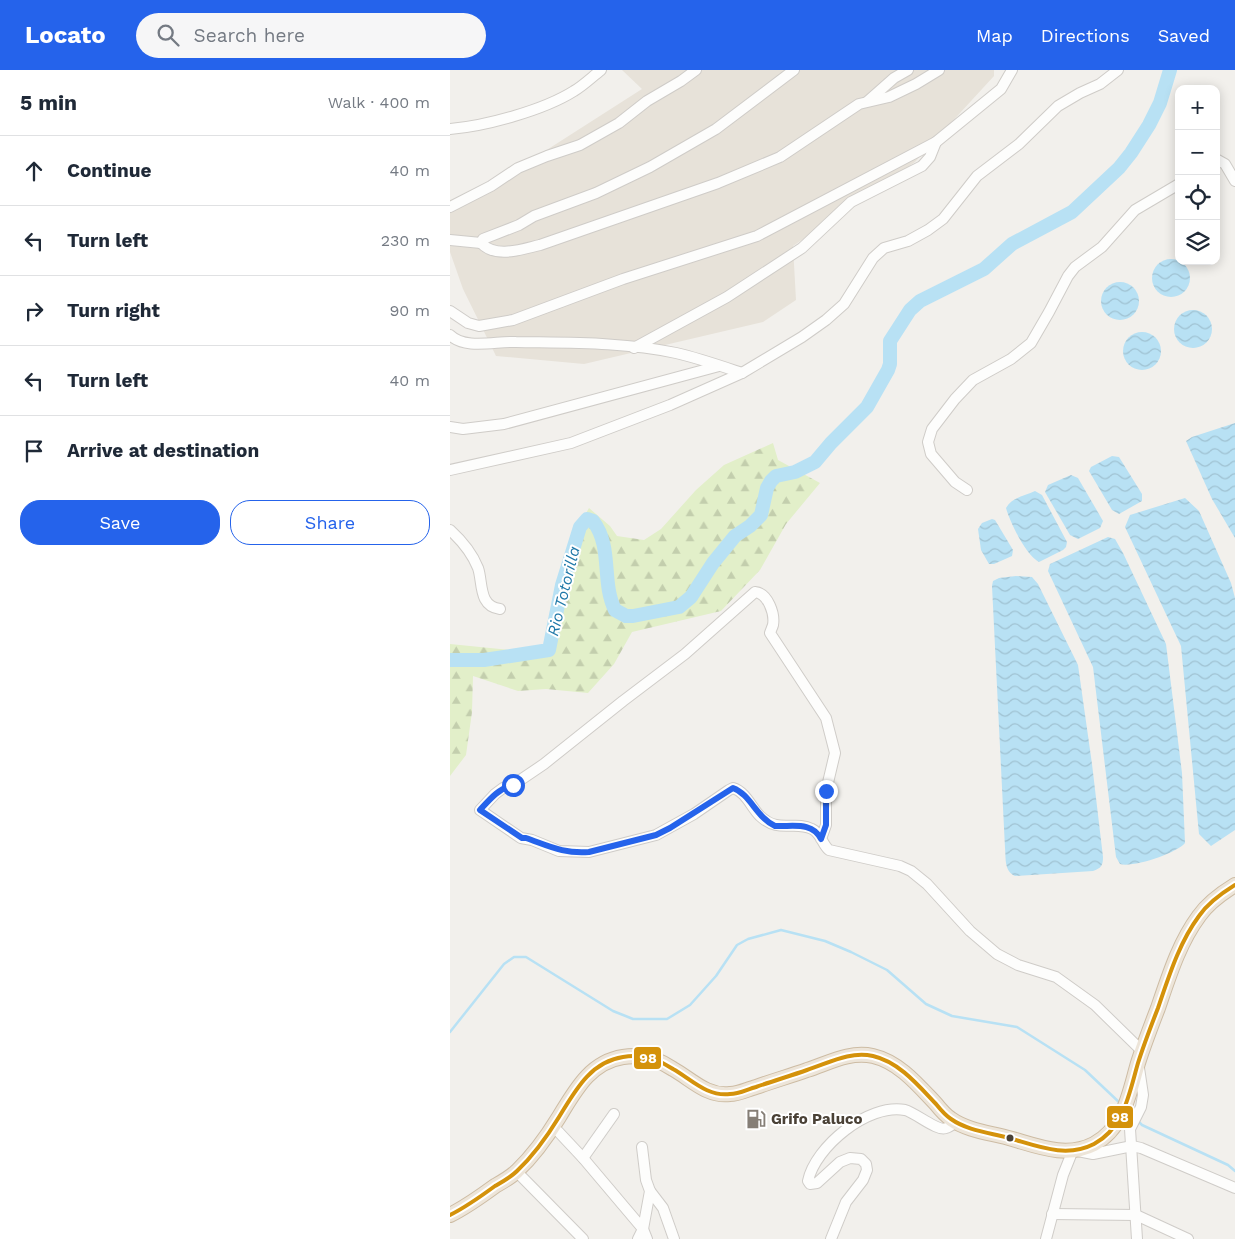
<!DOCTYPE html>
<meta charset="utf-8">
<style>
:root{--surface:#fff;--page:#f6f6f7;--text:#1f2937;--muted:#747a83;--line:#e0e1e3;--accent:#2563eb}
body{margin:0;font-family:"Work Sans",sans-serif;background:var(--page);color:var(--text)}
.controls{position:absolute;right:15px;top:15px;display:grid;overflow:hidden;border-radius:10px;box-shadow:0 2px 12px #0003}
.controls button{width:45px;height:45px;display:grid;place-items:center;padding:0;border:0;border-bottom:1px solid var(--line);background:var(--surface);color:var(--text);font:25px sans-serif}
.stop{position:absolute;width:15px;height:15px;margin:-11px;border:4px solid #2563eb;border-radius:50%;background:#fff}
.stop.end{background:#2563eb;border-color:#fff;box-shadow:0 1px 5px #0008}
.list{margin:0;padding:0;list-style:none}
h2{display:flex;justify-content:space-between;align-items:center;height:65px;margin:0;padding:0 20px;font-size:21px}
h2 small{font-size:16px;font-weight:400;color:var(--muted)}
.list li{display:grid;grid-template-columns:32px 1fr auto;gap:15px;align-items:center;box-sizing:border-box;height:70px;padding:0 20px;border-top:1px solid var(--line)}
.list b{display:block;font-size:19px;white-space:nowrap}
.list em{font-size:16px;font-style:normal;color:var(--muted)}
.actions{display:flex;gap:10px;padding:15px 20px}
.actions a{flex:1;padding:11px 0;border:1px solid var(--accent);border-radius:20px;text-align:center;font-size:18px;color:var(--accent)}
.actions .main{background:var(--accent);color:#fff}
.icon{flex:none;width:28px;height:28px;fill:none;stroke:currentColor;stroke-width:2;stroke-linecap:round;stroke-linejoin:round}
.map{position:relative;flex:none;width:785px;height:1169px;overflow:hidden}
header{display:flex;align-items:center;gap:30px;box-sizing:border-box;height:70px;padding:0 25px;background:var(--accent);color:#fff}
header strong{font-size:24px}
nav{display:flex;gap:28px;margin-inline-start:auto;font-size:18px}
.search{width:350px;height:45px;background:var(--page);display:flex;align-items:center;gap:12px;box-sizing:border-box;padding:0 18px;border-radius:28px;color:var(--muted);font-size:19px}
main{display:flex}
aside{flex:1;background:var(--surface)}
.map>svg:first-child{display:block}
</style>
<header>
<strong>Locato</strong>
<div class="search"><svg class="icon" aria-label="search" viewBox="0 0 24 24"><circle cx="10" cy="10" r="6"/><path d="M15 15l6 6"/></svg>Search here</div>
<nav><a>Map</a><a>Directions</a><a>Saved</a></nav>
</header>
<main>
<aside>
<h2>5 min<small>Walk · 400 m</small></h2>
<ul class="list">
<li><svg class="icon" aria-label="ahead" viewBox="0 0 24 24"><path d="M12 20V5M6 11l6-6 6 6"/></svg><div><b>Continue</b></div><em>40 m</em></li>
<li><svg class="icon" aria-label="left" viewBox="0 0 24 24"><path d="M17 20v-9H6M10 6l-5 5 5 5"/></svg><div><b>Turn left</b></div><em>230 m</em></li>
<li><svg class="icon" aria-label="right" viewBox="0 0 24 24"><path d="M7 20v-9h11M14 6l5 5-5 5"/></svg><div><b>Turn right</b></div><em>90 m</em></li>
<li><svg class="icon" aria-label="left" viewBox="0 0 24 24"><path d="M17 20v-9H6M10 6l-5 5 5 5"/></svg><div><b>Turn left</b></div><em>40 m</em></li>
<li><svg class="icon" aria-label="arrive" viewBox="0 0 24 24"><path d="M6 21V4h12l-3 4 3 4H6"/></svg><div><b>Arrive at destination</b></div></li>
</ul>
<div class="actions"><a class="main">Save</a><a>Share</a></div>
</aside>
<div class="map">
<svg width="785" height="1169" viewBox="0 0 785 1169">
<defs>
<pattern id="forest-firs" width="22" height="20" patternUnits="userSpaceOnUse" patternTransform="scale(1.25)"><rect width="22" height="20" fill="#e2efc9"/><path d="M5 1l3.5 6h-7zM16 11l3.5 6h-7z" fill="#c3cead"/></pattern>
<pattern id="water-waves" width="16" height="10" patternUnits="userSpaceOnUse" patternTransform="scale(1.25)"><rect width="16" height="10" fill="#b8e1f4"/><path d="M0 5q4-4 8 0t8 0" fill="none" stroke="#a0c2d2"/></pattern>
</defs>
<rect width="100%" height="100%" fill="#f2f0ec"/>
<path fill="#e7e2d9" d="M 172,0 L 544,0 L 544,6 L 465,92 L 343,176 L 346,230 L 313,252 L 134,294 L 46,286 L 13,219 L 0,182 L 0,142 L 192,19 Z"/>
<path fill="url(#forest-firs)" d="M 323,373 L 328,390 L 370,413 L 336,454 L 310,500 L 271,541 L 182,562 L 164,594 L 138,623 L 96,619 L 68,621 L 23,606 L 22,642 L 16,685 L 0,706 L 0,574 L 79,582 L 97,577 L 105,563 L 107,548 L 109,505 L 122,468 L 139,438 L 160,456 L 167,466 L 194,470 L 211,459 L 246,420 L 274,395 Z"/>
<g fill="url(#water-waves)">
<circle cx="721" cy="208" r="19"/>
<circle cx="670" cy="231" r="19"/>
<circle cx="743" cy="259" r="19"/>
<circle cx="692" cy="281" r="19"/>
<path d="M 785,353 L 785,468 L 762,429 L 736,371 L 742,367 Z"/>
<path d="M 662,386 L 669,387 L 692,424 L 692,431 L 669,444 L 662,440 L 639,401 L 641,397 Z"/>
<path d="M 621,405 L 628,408 L 653,451 L 650,458 L 628,469 L 620,465 L 595,422 L 598,415 Z"/>
<path d="M 585,421 L 592,425 L 617,472 L 616,477 L 613,480 L 589,492 C 576,486 560,452 556,438 C 562,427 575,426 585,421 Z"/>
<path d="M 735,428 L 749,441 L 781,513 L 785,528 L 785,760 L 761,776 L 749,764 L 731,576 L 675,457 L 680,445 Z"/>
<path d="M 542,449 L 545,450 L 563,480 L 562,486 L 544,494 L 539,494 L 531,480 L 528,459 L 532,453 Z"/>
<path d="M 658,467 L 665,469 L 673,483 L 716,574 L 732,703 L 735,773 C 727,783 683,798 670,794 L 666,787 L 643,597 L 598,501 L 600,494 Z"/>
<path d="M 566,506 L 582,507 L 588,514 L 628,595 L 642,694 L 653,787 C 653,796 651,798 643,801 L 565,806 C 554,801 556,789 555,778 L 542,516 L 543,511 L 549,508 Z"/>
</g>
<g fill="none" stroke-linecap="round" stroke-linejoin="round">
<g stroke="#b8e1f4" stroke-width="2.5">
<path d="M 0,962 L 54,894 L 64,887 L 76,887 L 163,941 L 183,949 L 217,949 L 240,935 L 266,906 L 287,875 L 298,869 L 331,860 L 375,871 L 401,882 L 437,900 L 476,934 L 502,946 L 567,957 L 635,1000 L 671,1034"/>
<path d="M 687,1050 L 692,1055 L 778,1095 L 785,1101"/>
</g>
<path stroke="#b8e1f4" stroke-width="14" d="M 0,590 L 34,590 L 99,580 L 112,515 L 130,457 L 137,449 L 143,451 C 163,477 151,512 165,540 L 176,546 L 183,546 L 229,537 L 241,527 L 263,493 L 285,466 L 300,456 L 311,445 L 317,418 L 321,411 L 326,406 L 345,402 L 365,392 L 381,373 L 417,337 L 438,300 L 440,294 L 440,271 L 460,240 L 470,231 L 534,199 L 562,174 L 622,142 L 669,98 L 681,83 L 699,55 L 710,33 L 720,0"/>
<defs>
<g id="minor">
<path d="M 344,0 L 266,59 L 200,97 L 146,123 L 84,146 L 69,155 L 33,169 L 31,173 C 46,189 72,179 90,175 L 268,113 L 330,87 L 409,34 L 439,27 L 466,14 L 489,0"/>
<path d="M 418,31 L 444,8 L 458,0"/>
<path d="M 0,59 C 36,56 94,40 124,21 C 134,15 142,7 151,0"/>
<path d="M 766,89 L 775,94 L 785,111"/>
<path d="M 0,137 L 41,116 L 68,98 L 97,86 L 130,75 L 169,53 L 197,31 L 231,11 L 246,0"/>
<path d="M 0,170 L 31,173"/>
<path d="M 0,241 L 18,253 L 29,256 L 63,250 L 173,209 L 307,166 L 486,72 L 551,19 L 562,0"/>
<path d="M 0,265 C 15,280 46,271 66,272 C 120,273 174,272 226,283 C 248,288 271,296 292,303"/>
<path d="M 184,278 L 277,227 L 352,178 L 401,132 L 472,96 L 480,87 L 486,72"/>
<path d="M 0,357 L 13,359 L 54,354 L 269,296"/>
<path d="M 0,400 L 121,373 L 220,335 L 292,303 L 352,267 L 376,250 L 394,234 L 423,188 L 434,178 L 458,171 L 478,160 L 493,149 L 527,106 L 569,74 L 608,36 L 630,23 L 650,14 L 668,0"/>
<path d="M 517,420 L 505,412 L 481,384 L 478,372 L 482,359 L 505,329 L 523,310 L 561,289 L 581,273 L 599,242 L 618,206 L 625,197 L 652,177 L 685,140 L 729,114"/>
<path d="M 0,460 C 11,470 22,483 28,498 C 33,512 28,536 50,539"/>
<path d="M 371,769 L 376,755 L 376,721 L 385,683 L 376,648 L 320,563 C 321,560 322,558 323,555 C 325,544 318,523 305,522 L 235,584 L 173,631 L 94,694 L 63,715 L 53,718 L 45,724 L 30,740 L 71,768 L 82,770 L 109,781 L 139,782 L 206,765 L 244,744 L 279,720 L 283,718 C 296,722 301,737 310,746 C 329,764 344,750 362,759 C 371,763 372,774 379,780 L 450,796 L 461,801 L 477,814 L 520,861 L 547,884 L 568,895 L 606,907 L 645,935 L 692,981"/>
<path d="M 103,1056 L 133,1088 L 193,1159 L 197,1169"/>
<path d="M 133,1088 L 164,1044"/>
<path d="M 67,1102 L 133,1169"/>
<path d="M 200,1121 L 213,1138 L 224,1169"/>
<path d="M 602,1144 L 686,1145 L 738,1169"/>
<path d="M 188,1169 L 193,1159 L 200,1121 L 196,1110 L 192,1077"/>
<path d="M 381,1169 L 396,1132 L 413,1110 L 417,1100 L 416,1094 L 411,1089 L 400,1088 L 390,1092 L 367,1113 L 360,1114 L 358,1111 C 365,1077 418,1033 455,1040 C 466,1043 488,1062 496,1058 C 500,1057 503,1054 506,1052"/>
<path d="M 596,1169 L 613,1105 L 623,1080 L 643,1084 L 682,1076 L 691,1078 L 785,1118"/>
<path d="M 687,1169 L 680,1059 L 691,1037 L 693,1025 L 689,998"/>
</g>
<path id="highway" d="M 0,1145 C 16,1137 30,1127 45,1116 C 52,1112 61,1107 67,1101 C 83,1086 98,1065 109,1047 C 125,1021 140,992 173,987 C 191,984 208,989 223,999 C 241,1009 257,1027 280,1024 C 289,1024 298,1019 306,1017 C 323,1011 340,1006 357,1000 C 379,993 399,981 423,986 C 449,992 468,1015 486,1034 C 490,1039 495,1045 501,1049 C 515,1059 534,1062 551,1066 C 581,1073 613,1090 644,1074 C 674,1058 679,1024 688,993 C 694,974 701,956 708,938 C 719,906 729,873 749,846 C 758,833 772,823 785,815"/>
</defs>
<use href="#minor" stroke="#cfccc8" stroke-width="12"/>
<use href="#highway" stroke="#cdbca4" stroke-width="16"/>
<use href="#minor" stroke="#fdfdfc" stroke-width="10"/>
<use href="#highway" stroke="#ede5d9" stroke-width="14"/>
<defs>
<path id="bus-1" d="M 0,1145 C 16,1137 30,1127 45,1116 C 52,1112 61,1107 67,1101 C 83,1086 98,1065 109,1047 C 125,1021 140,992 173,987 C 191,984 208,989 223,999 C 241,1009 257,1027 280,1024 C 289,1024 298,1019 306,1017 C 323,1011 340,1006 357,1000 C 379,993 399,981 423,986 C 449,992 468,1015 486,1034 C 490,1039 495,1045 501,1049 C 515,1059 534,1062 551,1066 C 581,1073 613,1090 644,1074 C 674,1058 679,1024 688,993 C 694,974 701,956 708,938 C 719,906 729,873 749,846 C 758,833 772,823 785,815"/>
</defs>
<use href="#bus-1" stroke="#fff" stroke-width="8"/>
<use href="#bus-1" stroke="#d4920b" stroke-width="4"/>
</g>
<g fill="none" stroke-linecap="round" stroke-linejoin="round">
<path stroke="#2563eb" stroke-width="6" d="M 63,715 C 48,719 40,729 30,740 L 72,768 L 76,768 C 99,776 114,784 139,782 L 206,765 L 220,758 L 283,718 C 300,724 307,748 325,756 C 342,757 362,751 371,769 L 376,755 L 376,721"/>
</g>
<defs>
<symbol id="fuel-bare" viewBox="-9 -9 18 18"><path d="M-5.5-6h7V0h2V4h1.3V-2.5L3-4.5l.8-.8L6-3V5H2.5V1h-1V6h-7ZM-4.2-4.7v3.2H.2V-4.7Z" fill="#857e76" stroke="#fff" stroke-width="2.5" paint-order="stroke"/></symbol>
</defs>
<g fill-rule="evenodd">
<use href="#fuel-bare" x="292" y="1035" width="28" height="28"/>
</g>
<circle fill="#4a4136" stroke="#fff" stroke-width="2" cx="560" cy="1068" r="4.5"/>
<g text-anchor="middle" stroke-width="4" stroke-linejoin="round" paint-order="stroke">
<g font-size="15" font-weight="bold" fill="#4a4136" stroke="#fff" text-anchor="start">
<text x="321" y="1054">Grifo Paluco</text>
</g>
<g font-size="16" font-style="italic" fill="#1f78a8" stroke="#fff">
<text transform="translate(113 521) rotate(-76)" y="6">Rio Totorilla</text>
</g>
</g>
<g stroke="#fff" stroke-width="2">
<rect x="183" y="976" width="29" height="24" rx="5" fill="#d4920b"/>
<rect x="656" y="1035" width="28" height="24" rx="5" fill="#d4920b"/>
</g>
<g font-size="14" text-anchor="middle" font-weight="bold" fill="#fff">
<text x="198" y="993">98</text>
<text x="670" y="1052">98</text>
</g>
</svg>
<div class="controls">
<button>+</button>
<button>−</button>
<button><svg class="icon" aria-label="locate" viewBox="0 0 24 24"><circle cx="12" cy="12" r="6"/><path d="M12 2v4M12 18v4M2 12h4M18 12h4"/></svg></button>
<button><svg class="icon" aria-label="layers" viewBox="0 0 24 24"><path d="M12 4l9 5-9 5-9-5zM3 14l9 5 9-5"/></svg></button>
</div>
<div class="stop" style="left:63px;top:715px"></div>
<div class="stop end" style="left:376px;top:721px"></div>
</div>
</main>
